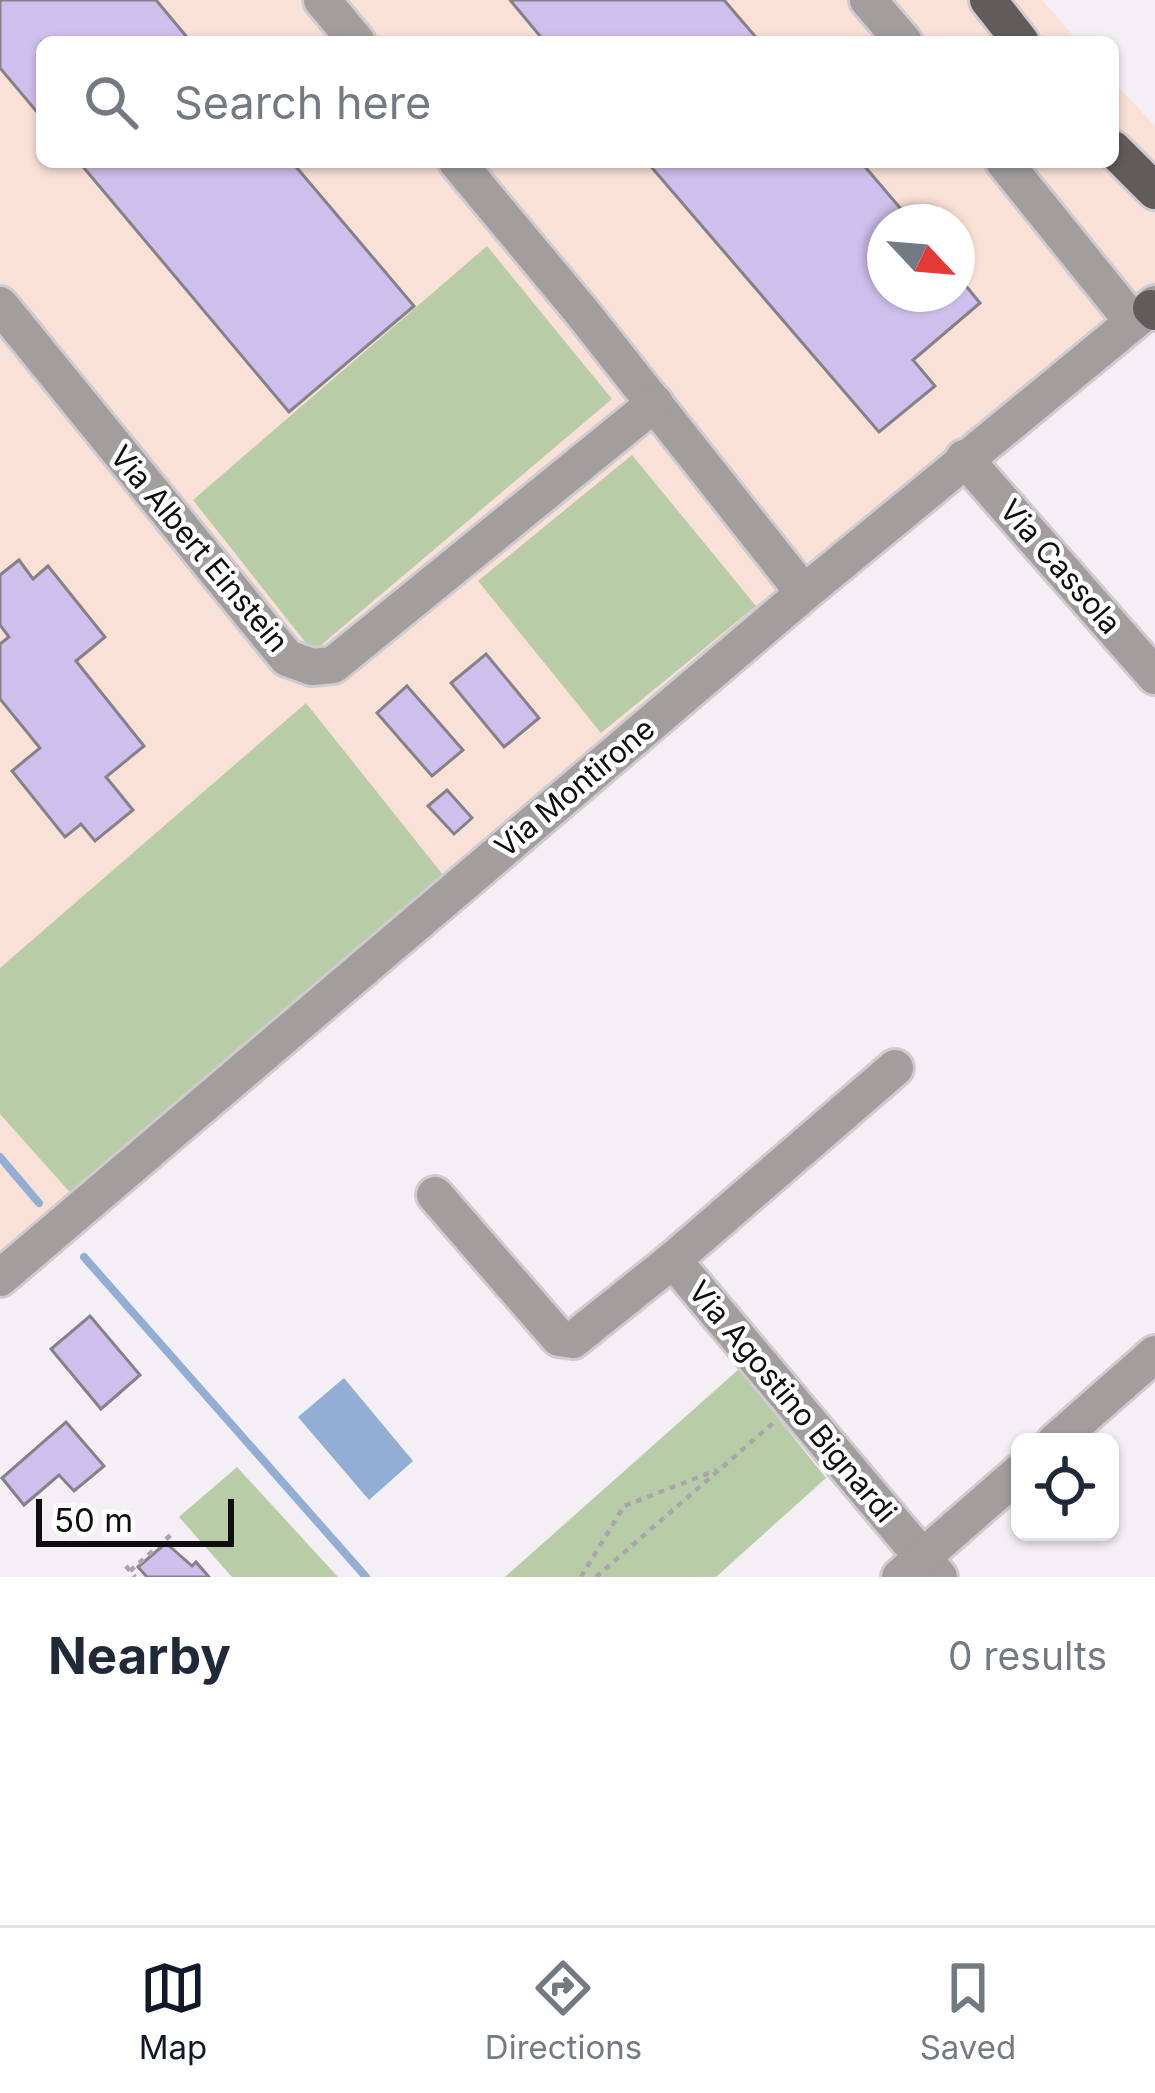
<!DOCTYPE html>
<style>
:root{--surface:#fff;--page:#f6f6f7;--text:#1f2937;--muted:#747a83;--line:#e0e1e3;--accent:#111827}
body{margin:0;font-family:Inter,sans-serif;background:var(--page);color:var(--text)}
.controls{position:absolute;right:36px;bottom:36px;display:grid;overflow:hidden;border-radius:18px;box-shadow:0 3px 9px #0004}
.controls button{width:108px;height:108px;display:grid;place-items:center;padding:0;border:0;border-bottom:3px solid var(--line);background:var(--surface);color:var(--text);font:60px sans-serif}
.compass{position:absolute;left:867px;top:204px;width:108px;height:108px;border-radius:50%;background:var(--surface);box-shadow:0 3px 9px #0004;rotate:116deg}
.scale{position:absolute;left:36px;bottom:30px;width:198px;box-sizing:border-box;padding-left:12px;border:6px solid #100e10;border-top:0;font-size:33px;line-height:42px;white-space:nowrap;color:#100e10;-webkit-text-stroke:9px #fff;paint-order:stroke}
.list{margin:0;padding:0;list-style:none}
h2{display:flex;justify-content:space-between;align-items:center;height:156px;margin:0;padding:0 48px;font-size:51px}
h2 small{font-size:39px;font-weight:400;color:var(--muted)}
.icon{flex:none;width:66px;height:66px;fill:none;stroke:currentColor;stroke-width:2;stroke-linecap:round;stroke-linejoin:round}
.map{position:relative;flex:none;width:1155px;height:1577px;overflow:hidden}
.search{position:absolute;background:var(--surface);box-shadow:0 3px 9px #0004;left:36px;right:36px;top:36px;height:132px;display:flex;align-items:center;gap:30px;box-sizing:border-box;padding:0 42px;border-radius:18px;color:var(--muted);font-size:45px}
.sheet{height:348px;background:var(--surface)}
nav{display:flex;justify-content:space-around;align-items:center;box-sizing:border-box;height:168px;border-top:3px solid var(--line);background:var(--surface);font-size:33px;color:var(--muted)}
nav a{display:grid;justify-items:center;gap:6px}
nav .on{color:var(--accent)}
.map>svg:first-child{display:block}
</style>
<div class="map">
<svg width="1155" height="1577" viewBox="0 0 1155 1577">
<rect width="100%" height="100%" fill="#f4eff5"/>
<path fill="#f9e1d7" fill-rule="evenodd" d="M 0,0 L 1042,0 L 1079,42 L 42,42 L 42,162 L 1113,162 L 1113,81 L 1155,126 L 1155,308 L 0,1275 ZM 885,222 L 957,222 L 957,294 L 885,294 Z"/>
<g fill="#b8cca8">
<path d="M 487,246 L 612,399 L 313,652 L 193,500 Z"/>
<path d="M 632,455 L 756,606 L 601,733 L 478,581 Z"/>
<path d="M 306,703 L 455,890 L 83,1207 L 0,1114 L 0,968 Z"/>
<path d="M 739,1369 L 826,1478 L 716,1577 L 505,1577 Z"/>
<path d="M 237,1467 L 338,1577 L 232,1577 L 179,1517 Z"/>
</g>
<path fill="#92aed5" d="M 344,1378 L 413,1461 L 369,1500 L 298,1417 Z"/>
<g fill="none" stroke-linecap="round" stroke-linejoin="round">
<g stroke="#92aed5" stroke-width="8">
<path d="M 0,1157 L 39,1203"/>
<path d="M 84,1257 L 366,1577"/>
</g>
</g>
<g fill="#cfbfec" stroke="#848188" stroke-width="3">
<path d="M 0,0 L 156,0 L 191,42 L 42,42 L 42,118 L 0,68 Z"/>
<path d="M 510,0 L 724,0 L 760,42 L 545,42 Z"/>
<path d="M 79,162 L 292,162 L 414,306 L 289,412 Z"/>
<path d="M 647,162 L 861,162 L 912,222 L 885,222 L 885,294 L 957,294 L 957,275 L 980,303 L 913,360 L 935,386 L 879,432 Z"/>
<path d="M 19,560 L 33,579 L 48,566 L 105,637 L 76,661 L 144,746 L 106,777 L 133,810 L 95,841 L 81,824 L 65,837 L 12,771 L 40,748 L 0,699 L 0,644 L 9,637 L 0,625 L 0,575 Z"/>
<path d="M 486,654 L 539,718 L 504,747 L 451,683 Z"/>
<path d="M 407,686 L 463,750 L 432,776 L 377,713 Z"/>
<path d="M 447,790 L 472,818 L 454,834 L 428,806 Z"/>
<path d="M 90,1316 L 140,1375 L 101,1409 L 51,1349 Z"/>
<path d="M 66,1422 L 104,1466 L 74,1491 L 59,1475 L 24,1505 L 2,1478 Z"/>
<path d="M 166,1543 L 192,1566 L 196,1562 L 209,1577 L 147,1577 L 138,1567 Z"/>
</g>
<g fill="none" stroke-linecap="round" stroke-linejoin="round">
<defs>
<g id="minor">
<path d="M 322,0 L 357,42"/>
<path d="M 868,0 L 904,42"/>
<path d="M 457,162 L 581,311 L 804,593"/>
<path d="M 1004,162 L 1133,322"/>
<path d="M 0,305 L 287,658 L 312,667 L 333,665 L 655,403"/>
<path d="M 964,458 L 1155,676"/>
<path d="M 435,1195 L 559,1338 L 573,1340 L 673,1260 L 939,1577"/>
<path d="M 673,1260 L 895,1068"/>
<path d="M 0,1278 L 804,593 L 1155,304"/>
<path d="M 1055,1442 L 1155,1354"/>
<path d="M 900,1577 L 1020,1472"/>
</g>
<g id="major">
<path d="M 988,0 L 1021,42"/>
<path d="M 1113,149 L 1155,191"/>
<path d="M 1151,308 L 1155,312"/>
</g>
</defs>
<use href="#minor" stroke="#d0cbd0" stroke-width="42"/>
<use href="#major" stroke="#d0cbd0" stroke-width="42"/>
<g stroke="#aaa5aa" stroke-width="4.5" stroke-dasharray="6 6" stroke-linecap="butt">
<path d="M 126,1566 L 135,1577"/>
<path d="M 130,1571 L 173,1533"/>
<path d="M 581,1577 L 624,1506 L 717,1470"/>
<path d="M 596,1577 L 773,1423"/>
</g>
<use href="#minor" stroke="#a29e9e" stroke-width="36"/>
<use href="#major" stroke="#615b5a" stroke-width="36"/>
</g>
<g text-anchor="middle" stroke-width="9" stroke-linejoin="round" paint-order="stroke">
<g font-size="30" fill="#100e10" stroke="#fff">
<text transform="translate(199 549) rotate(50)" y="10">Via Albert Einstein</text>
<text transform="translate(1060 567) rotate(49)" y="10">Via Cassola</text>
<text transform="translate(575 788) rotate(-40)" y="10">Via Montirone</text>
<text transform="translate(792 1402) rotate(50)" y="10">Via Agostino Bignardi</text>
</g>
</g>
</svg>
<div class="controls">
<button><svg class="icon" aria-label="locate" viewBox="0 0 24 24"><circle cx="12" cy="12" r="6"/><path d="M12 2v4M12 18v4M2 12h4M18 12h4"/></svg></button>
</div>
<svg class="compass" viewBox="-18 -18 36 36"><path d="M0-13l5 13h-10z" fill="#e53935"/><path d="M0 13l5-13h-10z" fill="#747a83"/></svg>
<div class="scale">50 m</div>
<div class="search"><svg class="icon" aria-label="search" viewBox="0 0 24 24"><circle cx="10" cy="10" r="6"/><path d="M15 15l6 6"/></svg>Search here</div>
</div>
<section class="sheet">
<h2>Nearby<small>0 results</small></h2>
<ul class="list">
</ul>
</section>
<nav>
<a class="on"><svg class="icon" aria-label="map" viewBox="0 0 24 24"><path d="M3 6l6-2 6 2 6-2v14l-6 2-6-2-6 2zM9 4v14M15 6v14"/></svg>Map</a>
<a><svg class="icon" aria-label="directions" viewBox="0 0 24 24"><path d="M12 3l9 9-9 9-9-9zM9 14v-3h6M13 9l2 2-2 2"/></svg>Directions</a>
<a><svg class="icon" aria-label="saved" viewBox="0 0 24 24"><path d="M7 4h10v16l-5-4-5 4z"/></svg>Saved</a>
</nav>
